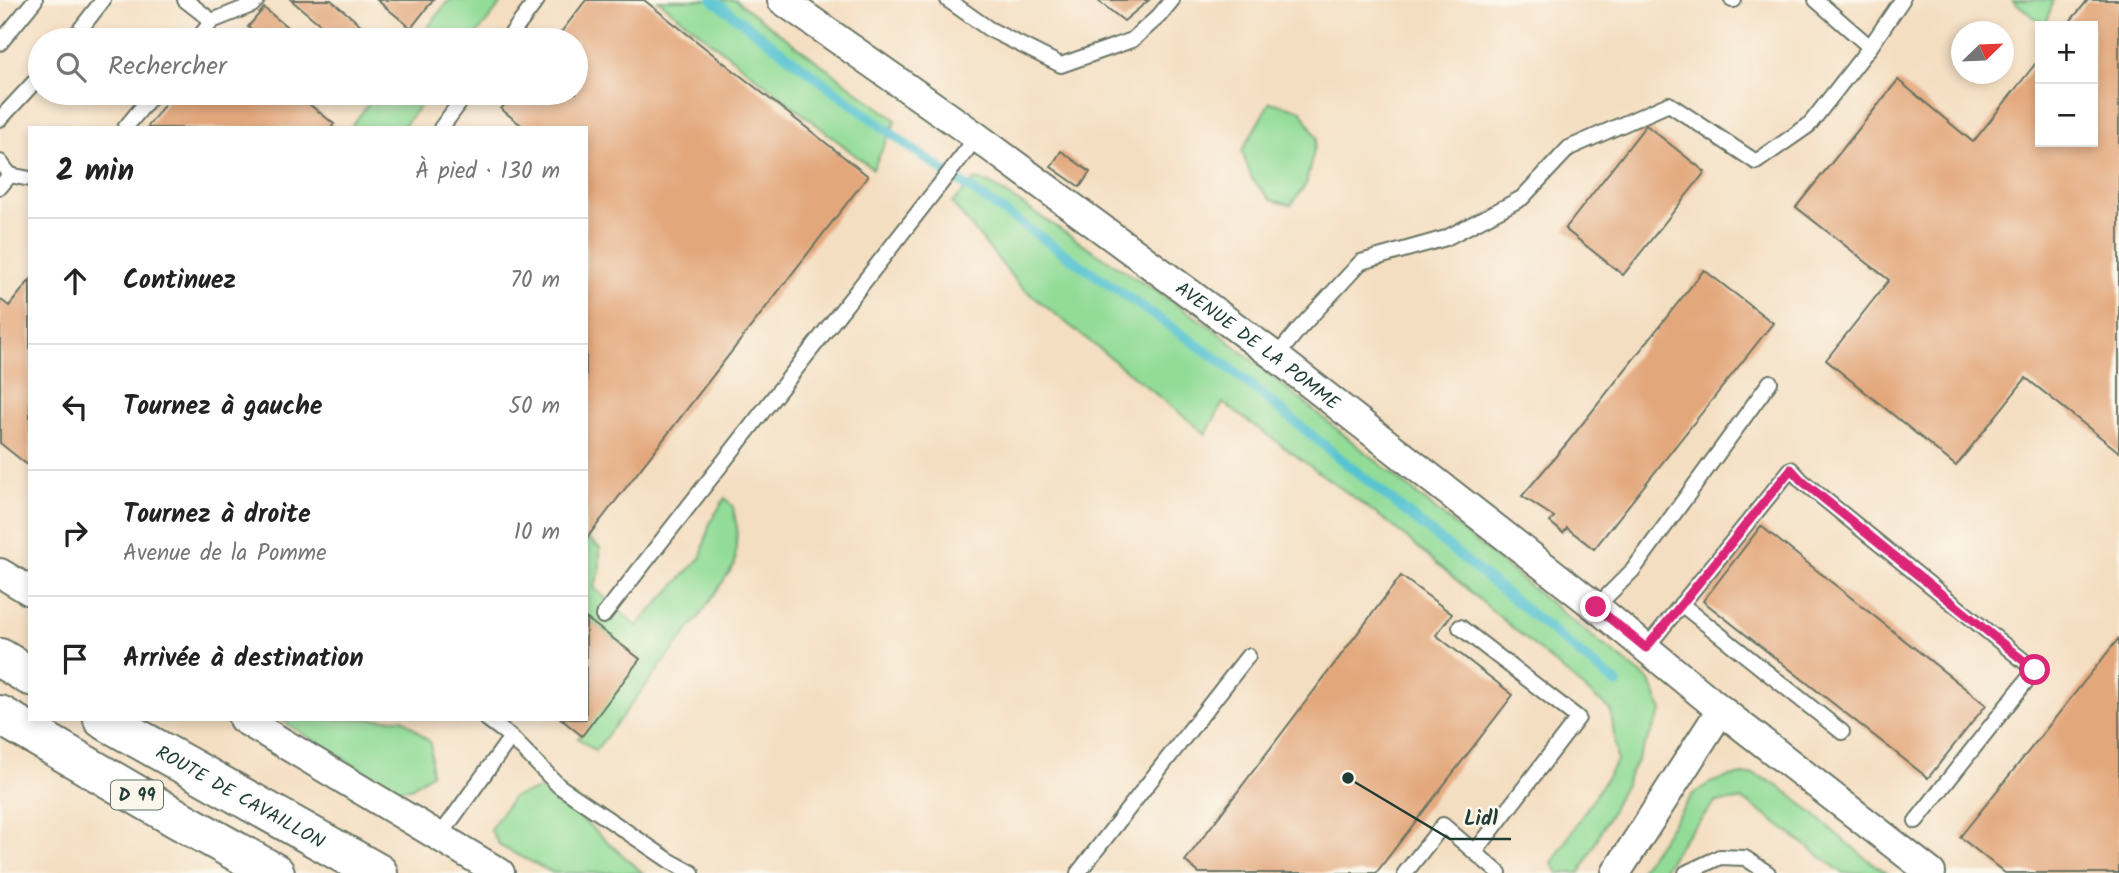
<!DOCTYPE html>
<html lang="fr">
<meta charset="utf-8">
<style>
:root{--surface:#fff;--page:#f6f6f6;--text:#222;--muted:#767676;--line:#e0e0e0}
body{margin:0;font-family:Kalam,sans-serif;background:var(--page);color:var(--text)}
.controls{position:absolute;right:21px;top:21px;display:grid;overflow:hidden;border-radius:0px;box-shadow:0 4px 10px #0003}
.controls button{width:63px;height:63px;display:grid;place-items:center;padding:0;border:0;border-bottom:2px solid var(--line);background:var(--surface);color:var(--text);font:35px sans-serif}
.compass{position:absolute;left:1951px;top:21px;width:63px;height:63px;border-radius:50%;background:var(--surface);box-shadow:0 4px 10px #0003;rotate:67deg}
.stop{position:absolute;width:21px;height:21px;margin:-16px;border:5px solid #db2777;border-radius:50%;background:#fff}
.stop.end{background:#db2777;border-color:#fff;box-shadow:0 2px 7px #0008}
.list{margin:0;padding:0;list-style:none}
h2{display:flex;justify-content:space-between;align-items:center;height:91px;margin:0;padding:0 28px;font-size:30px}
h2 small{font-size:23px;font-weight:400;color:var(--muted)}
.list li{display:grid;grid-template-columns:46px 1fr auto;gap:21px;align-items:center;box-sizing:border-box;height:126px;padding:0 28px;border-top:2px solid var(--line)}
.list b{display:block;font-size:26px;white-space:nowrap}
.list p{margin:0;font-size:23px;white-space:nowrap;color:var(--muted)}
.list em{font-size:23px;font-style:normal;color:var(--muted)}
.icon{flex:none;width:38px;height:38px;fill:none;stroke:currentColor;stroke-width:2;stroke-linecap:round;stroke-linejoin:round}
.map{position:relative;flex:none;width:2119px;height:873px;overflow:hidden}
.search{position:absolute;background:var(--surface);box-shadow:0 4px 10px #0003;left:28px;top:28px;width:560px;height:77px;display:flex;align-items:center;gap:18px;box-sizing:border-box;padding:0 24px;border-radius:38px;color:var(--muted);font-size:26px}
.panel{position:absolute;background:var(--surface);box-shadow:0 4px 10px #0003;left:28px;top:126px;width:560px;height:595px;border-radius:0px}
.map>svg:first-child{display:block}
</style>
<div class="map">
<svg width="2119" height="873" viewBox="0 0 2119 873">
<rect width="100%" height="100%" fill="#fbf7ec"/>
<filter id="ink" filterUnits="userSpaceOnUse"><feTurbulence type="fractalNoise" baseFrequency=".0143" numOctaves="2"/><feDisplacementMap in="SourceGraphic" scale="14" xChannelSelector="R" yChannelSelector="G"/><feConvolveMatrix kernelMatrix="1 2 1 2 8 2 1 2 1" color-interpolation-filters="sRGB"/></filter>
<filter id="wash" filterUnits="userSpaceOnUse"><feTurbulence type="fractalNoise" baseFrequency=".00686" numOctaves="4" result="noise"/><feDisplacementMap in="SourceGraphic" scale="28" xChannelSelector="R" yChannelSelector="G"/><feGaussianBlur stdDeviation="1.57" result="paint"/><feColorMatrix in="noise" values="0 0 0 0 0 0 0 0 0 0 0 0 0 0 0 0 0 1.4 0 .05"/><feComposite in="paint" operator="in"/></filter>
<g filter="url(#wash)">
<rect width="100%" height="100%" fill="#f4dec1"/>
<g fill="#92dc97" stroke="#588c66" stroke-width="2">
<path d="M 449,0 L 504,0 L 472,40 L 418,40 Z"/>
<path d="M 658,0 L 735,0 L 896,120 L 873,169 Z"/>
<path d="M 2012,0 L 2053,0 L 2046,26 Z"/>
<path d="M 377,93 L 430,93 L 402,128 L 350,128 Z"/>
<path d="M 1270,102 L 1301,110 L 1317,138 L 1306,184 L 1291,205 L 1271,200 L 1252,179 L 1242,151 Z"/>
<path d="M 975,180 L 989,183 L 1214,329 L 1575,623 L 1650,681 L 1662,711 L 1580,873 L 1558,873 L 1552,863 L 1617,761 L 1611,711 L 1389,523 L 1223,403 L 1206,434 L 1019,285 L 952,203 Z"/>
<path d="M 725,498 L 733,507 L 737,528 L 735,564 L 699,617 L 595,751 L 578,738 L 640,659 L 586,618 L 586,537 L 600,548 L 600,571 L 594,588 L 637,626 L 701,557 L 710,523 Z"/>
<path d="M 279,719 L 403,719 L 431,743 L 431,774 L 411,788 L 393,789 Z"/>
<path d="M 1753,774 C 1786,785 1811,813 1838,835 C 1853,849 1870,861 1886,873 L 1843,873 L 1753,806 L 1742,800 L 1716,802 L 1684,838 L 1661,873 L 1638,873 L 1693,794 L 1710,783 L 1728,777 Z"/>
<path d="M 540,789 L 584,821 L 643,873 L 553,873 L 500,846 L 490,829 L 513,797 Z"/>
</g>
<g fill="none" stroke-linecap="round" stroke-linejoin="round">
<path stroke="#57c3d1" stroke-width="10" d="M 713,0 L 911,148 L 1222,362 L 1617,684"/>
</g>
<g id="blocks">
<g fill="#e3a77b">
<path d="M 291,0 L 331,0 L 362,26 L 350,40 L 339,40 Z"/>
<path d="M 377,0 L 433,0 L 411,28 Z"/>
<path d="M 586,0 L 644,0 L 868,176 L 586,539 L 586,128 L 525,128 L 501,109 L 514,93 L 576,93 L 576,40 L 555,40 Z"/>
<path d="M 1097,0 L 1149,0 L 1124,21 Z"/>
<path d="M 2088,0 L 2119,0 L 2119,452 L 2026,378 L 1956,466 L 1826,360 L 1889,280 L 1796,207 L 1898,80 L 1973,142 L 2040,58 L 2040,142 L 2093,142 L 2093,26 L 2066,26 Z"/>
<path d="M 264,8 L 303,40 L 263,40 L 248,27 Z"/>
<path d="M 173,93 L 295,93 L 334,124 L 331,128 L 147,128 Z"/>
<path d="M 1646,125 L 1705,172 L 1623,275 L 1565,229 Z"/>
<path d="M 1061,151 L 1090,172 L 1080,187 L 1051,167 Z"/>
<path d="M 1704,270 L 1773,323 L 1594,549 L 1567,528 L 1563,533 L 1550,522 L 1554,517 L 1522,496 L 1567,443 Z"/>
<path d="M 30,280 L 30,467 L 0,443 L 0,299 L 9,306 Z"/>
<path d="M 1761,526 L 1986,705 L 1928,778 L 1703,601 Z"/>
<path d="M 1401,576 L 1452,614 L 1436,635 L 1513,695 L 1376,873 L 1199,873 L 1185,861 Z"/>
<path d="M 586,618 L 640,659 L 582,736 L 561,719 L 586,719 Z"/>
<path d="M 2119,638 L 2119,873 L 2005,873 L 1960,837 Z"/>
</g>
</g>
</g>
<g filter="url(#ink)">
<use href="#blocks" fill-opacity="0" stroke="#6a7565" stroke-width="2"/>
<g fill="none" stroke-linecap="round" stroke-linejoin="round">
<defs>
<g id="lane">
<path d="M 185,0 L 212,21 L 197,40"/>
<path d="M 948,0 L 989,29 L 1061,65 L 1132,40 L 1158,17 L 1172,0"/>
<path d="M 1732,0 L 1734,0"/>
<path d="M 1816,0 L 1870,47 L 1902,0"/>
<path d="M 212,21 L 252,5 L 257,0"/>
<path d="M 72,40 L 103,0"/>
<path d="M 507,40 L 537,0"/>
<path d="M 0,43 L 35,0"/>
<path d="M 0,119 L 40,76"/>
<path d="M 125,128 L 154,93"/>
<path d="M 441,128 L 467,93"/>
<path d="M 0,162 L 10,175 L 0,187"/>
<path d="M 10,175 L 30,179"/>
<path d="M 1276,357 L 1298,330 L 1361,262 L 1446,238 L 1522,198 L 1569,148 L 1669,104 L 1756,162 L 1809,125 L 1870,47"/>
<path d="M 1681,604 L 1842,732"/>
<path d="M 1596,607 L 1633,570 L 1770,382"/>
<path d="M 603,616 L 977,137"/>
<path d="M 1460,627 L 1578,718 L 1475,852"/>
<path d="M 1646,648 L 1791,469 L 1802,481 L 2035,670 L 1916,821"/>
<path d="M 511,737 L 559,786 L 670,861 L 692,873"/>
<path d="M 439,837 L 511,737 L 487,719"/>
<path d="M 1078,873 L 1248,656"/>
<path d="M 1405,873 L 1443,825 L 1499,873"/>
<path d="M 1686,873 L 1720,857 L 1745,858 L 1768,873"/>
</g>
<g id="street">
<path id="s1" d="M 782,0 L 977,137 L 1276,357 L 1596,607 L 1721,710 L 1931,873"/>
<path d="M 0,573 L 30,591"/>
<path d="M 243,719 L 500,873"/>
<path d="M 1616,873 L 1721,710"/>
</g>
<g id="primary">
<path d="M 0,658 L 30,676"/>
<path d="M 0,715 L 178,819 L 275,873"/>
<path id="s2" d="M 103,719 L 378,873"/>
</g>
</defs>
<use href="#lane" stroke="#6a7565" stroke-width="18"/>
<use href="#street" stroke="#6a7565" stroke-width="32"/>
<use href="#primary" stroke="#6a7565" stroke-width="42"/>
<use href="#lane" stroke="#fff" stroke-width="14"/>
<use href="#street" stroke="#fff" stroke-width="28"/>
<use href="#primary" stroke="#fff" stroke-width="38"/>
</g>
</g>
<g fill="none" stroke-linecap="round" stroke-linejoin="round" filter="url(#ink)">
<path stroke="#db2777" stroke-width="9" d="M 1596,607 L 1646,648 L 1791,469 L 1802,481 L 2035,670"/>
</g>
<g text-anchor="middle" stroke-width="5" stroke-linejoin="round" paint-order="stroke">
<rect fill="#fbf7ec" stroke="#61756b" stroke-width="2" x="111" y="780.5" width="52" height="29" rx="5"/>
<g font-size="18" font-weight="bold" fill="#1f3d34">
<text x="137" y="801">D 99</text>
</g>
<g font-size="19" fill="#1f3d34" stroke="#fbf7ec">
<text dy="7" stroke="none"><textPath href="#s1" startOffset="588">AVENUE DE LA POMME</textPath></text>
<text dy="7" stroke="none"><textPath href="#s2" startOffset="158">ROUTE DE CAVAILLON</textPath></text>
</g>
</g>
<path fill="none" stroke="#1f3d34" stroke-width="2.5" d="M1348 778L1450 839H1511"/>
<circle fill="#1f3d34" stroke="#fbf7ec" stroke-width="2.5" cx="1348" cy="778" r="7"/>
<g font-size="21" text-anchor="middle" font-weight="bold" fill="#1f3d34" stroke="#fbf7ec" stroke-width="5" stroke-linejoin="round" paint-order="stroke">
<text x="1481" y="825">Lidl</text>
</g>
</svg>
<div class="controls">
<button>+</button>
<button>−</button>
</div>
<svg class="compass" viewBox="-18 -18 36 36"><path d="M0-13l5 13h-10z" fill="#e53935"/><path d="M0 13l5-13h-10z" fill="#767676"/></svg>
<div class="stop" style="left:2035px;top:670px"></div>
<div class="stop end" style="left:1596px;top:607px"></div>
<div class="search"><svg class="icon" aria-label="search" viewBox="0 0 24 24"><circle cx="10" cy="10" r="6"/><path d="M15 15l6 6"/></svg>Rechercher</div>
<section class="panel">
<h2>2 min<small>À pied · 130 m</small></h2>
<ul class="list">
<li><svg class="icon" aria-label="ahead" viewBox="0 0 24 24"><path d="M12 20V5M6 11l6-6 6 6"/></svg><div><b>Continuez</b></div><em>70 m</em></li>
<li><svg class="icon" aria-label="left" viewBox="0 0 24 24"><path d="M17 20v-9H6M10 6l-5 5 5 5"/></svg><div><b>Tournez à gauche</b></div><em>50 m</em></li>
<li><svg class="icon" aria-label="right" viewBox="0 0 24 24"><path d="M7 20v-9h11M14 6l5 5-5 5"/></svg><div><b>Tournez à droite</b><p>Avenue de la Pomme</p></div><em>10 m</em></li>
<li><svg class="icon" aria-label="arrive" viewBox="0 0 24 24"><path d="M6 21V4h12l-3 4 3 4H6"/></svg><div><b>Arrivée à destination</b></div></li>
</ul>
</section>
</div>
